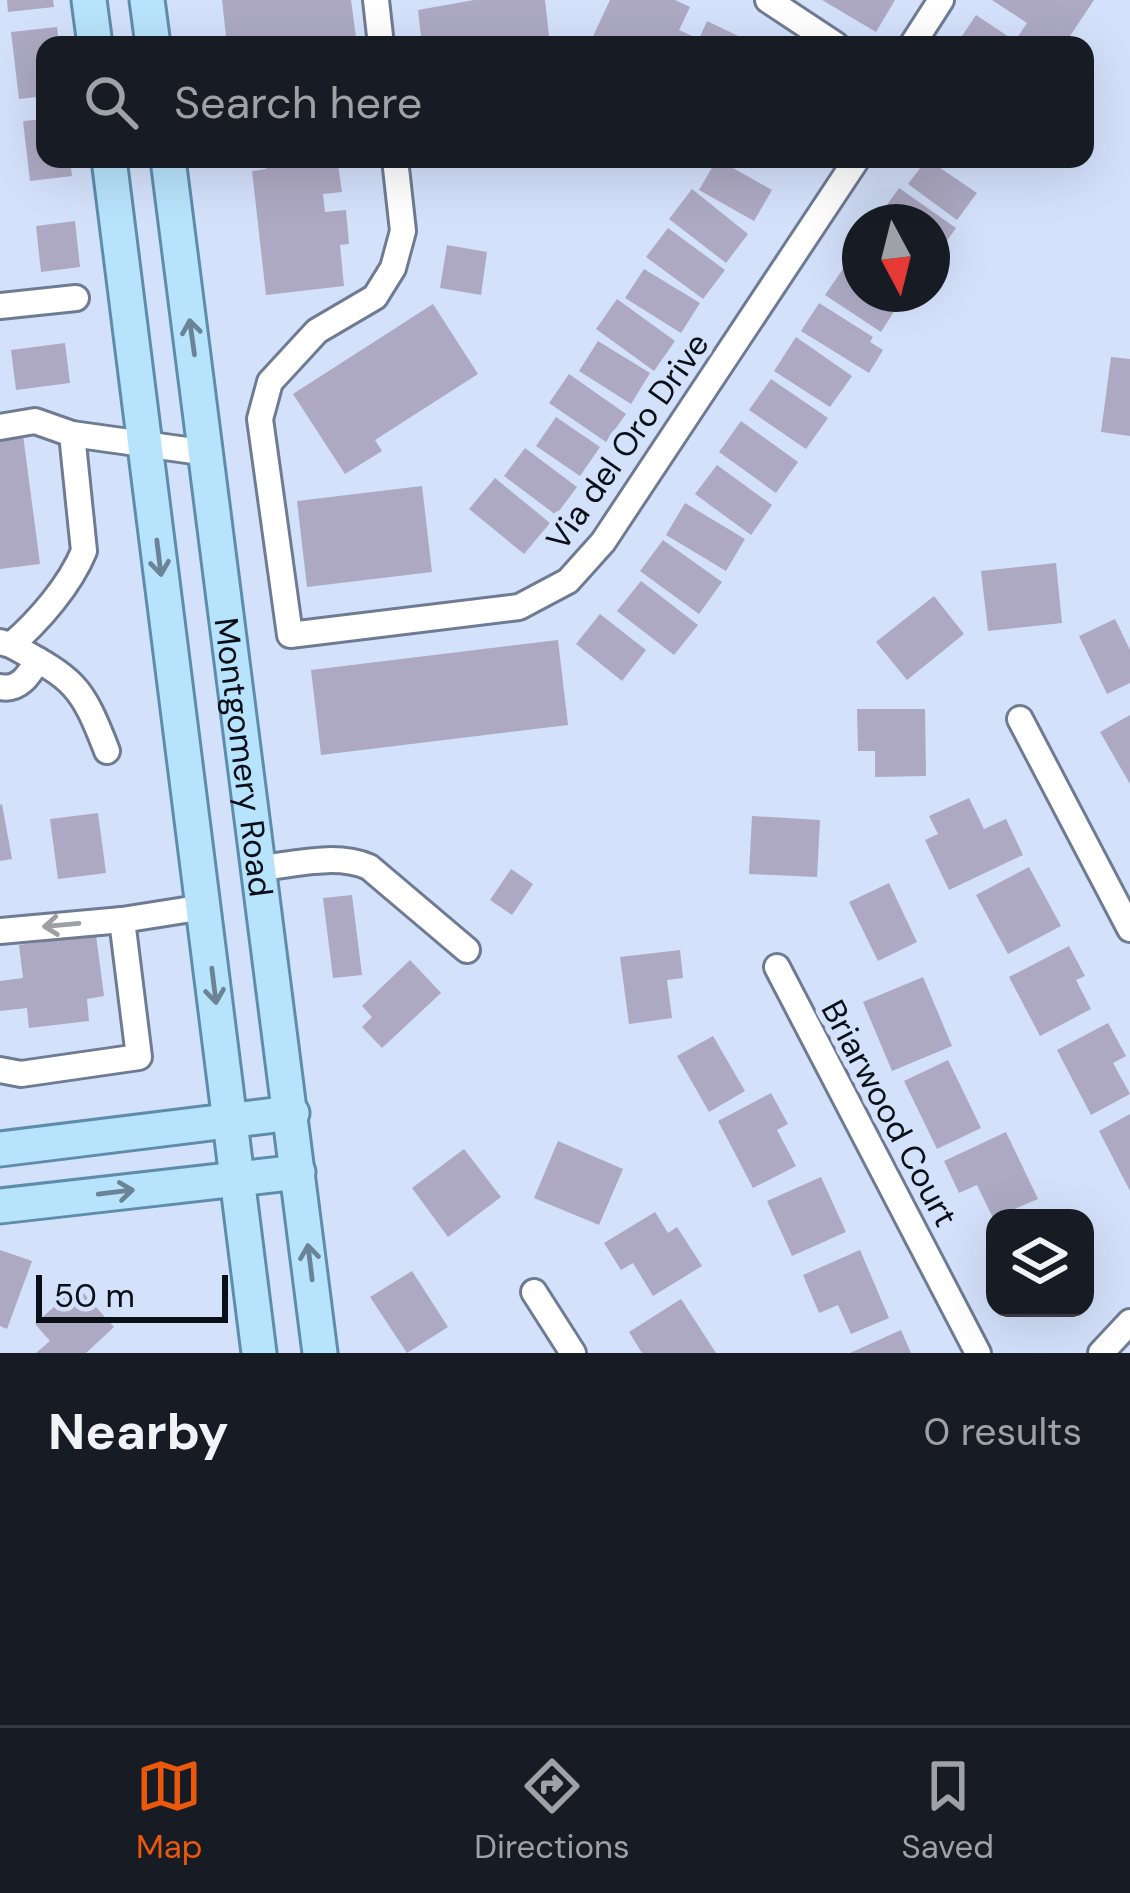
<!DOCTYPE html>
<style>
:root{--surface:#171b24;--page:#20242c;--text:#f1f3f6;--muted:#9ea1a6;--line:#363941;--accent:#ea580c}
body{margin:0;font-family:"DM Sans",sans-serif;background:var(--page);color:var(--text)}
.controls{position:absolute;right:36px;bottom:36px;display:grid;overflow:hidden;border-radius:24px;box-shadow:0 12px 48px #0002}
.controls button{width:108px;height:108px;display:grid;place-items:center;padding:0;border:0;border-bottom:3px solid var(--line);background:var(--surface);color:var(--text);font:60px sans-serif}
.compass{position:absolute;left:842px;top:204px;width:108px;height:108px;border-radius:50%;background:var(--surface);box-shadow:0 12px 48px #0002;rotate:173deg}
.scale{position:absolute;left:36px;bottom:30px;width:192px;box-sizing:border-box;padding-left:12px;border:6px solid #0a0e17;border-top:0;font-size:33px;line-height:42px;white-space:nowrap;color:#0a0e17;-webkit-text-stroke:9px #d4e1fb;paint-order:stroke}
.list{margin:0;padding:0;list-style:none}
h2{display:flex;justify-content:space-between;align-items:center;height:156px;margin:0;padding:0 48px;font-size:51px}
h2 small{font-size:39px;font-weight:400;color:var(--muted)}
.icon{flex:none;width:66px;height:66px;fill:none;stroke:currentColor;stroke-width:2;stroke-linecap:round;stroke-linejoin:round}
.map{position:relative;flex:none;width:1130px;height:1353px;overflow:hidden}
.search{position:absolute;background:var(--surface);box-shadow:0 12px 48px #0002;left:36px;right:36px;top:36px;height:132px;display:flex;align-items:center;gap:30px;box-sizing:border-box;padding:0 42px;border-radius:24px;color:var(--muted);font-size:45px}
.sheet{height:372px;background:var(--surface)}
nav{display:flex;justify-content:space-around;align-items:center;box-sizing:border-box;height:168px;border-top:3px solid var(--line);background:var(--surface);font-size:33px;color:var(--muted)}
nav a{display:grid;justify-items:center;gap:6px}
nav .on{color:var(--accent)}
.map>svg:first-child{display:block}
</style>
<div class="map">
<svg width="1130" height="1353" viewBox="0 0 1130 1353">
<rect width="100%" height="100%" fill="#d4e1fb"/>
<g fill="#ada9c3">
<path d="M 7,0 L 53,0 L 54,7 L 8,12 Z"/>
<path d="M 222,0 L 351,0 L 357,45 L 227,45 Z"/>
<path d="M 545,0 L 550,45 L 422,45 L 418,10 L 474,0 Z"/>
<path d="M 610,0 L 675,0 L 690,7 L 679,30 L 699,39 L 707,21 L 757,45 L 589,45 Z"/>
<path d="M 822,0 L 895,0 L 876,32 Z"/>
<path d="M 992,0 L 1094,0 L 1064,45 L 956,45 L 976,15 L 1015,41 L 1027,23 Z"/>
<path d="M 57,27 L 59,45 L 45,45 L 45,96 L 19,99 L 11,32 Z"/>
<path d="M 45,119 L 45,159 L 70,159 L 72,176 L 30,181 L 23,121 Z"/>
<path d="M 265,159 L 358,159 L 338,164 L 342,192 L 323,194 L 325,212 L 346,210 L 349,244 L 340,245 L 344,286 L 266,295 L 252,171 L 266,169 Z"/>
<path d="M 717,159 L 772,190 L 754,221 L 699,190 Z"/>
<path d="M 927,159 L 977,193 L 957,220 L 908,184 Z"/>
<path d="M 899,188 L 956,228 L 932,262 L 932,222 L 877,219 Z"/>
<path d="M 692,189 L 748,234 L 726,263 L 669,219 Z"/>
<path d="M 75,221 L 80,267 L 41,272 L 36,226 Z"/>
<path d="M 668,228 L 725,270 L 703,299 L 646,257 Z"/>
<path d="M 447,245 L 487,252 L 481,295 L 440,288 Z"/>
<path d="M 847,263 L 860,271 L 860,294 L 894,294 L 902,299 L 881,332 L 825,295 Z"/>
<path d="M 644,269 L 700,303 L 681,333 L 625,298 Z"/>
<path d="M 617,299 L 675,341 L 654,371 L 596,329 Z"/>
<path d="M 819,303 L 873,337 L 870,342 L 883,350 L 869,373 L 801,331 Z"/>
<path d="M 433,304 L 478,374 L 375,440 L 382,451 L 345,474 L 293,394 Z"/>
<path d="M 796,337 L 852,376 L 830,407 L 774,371 Z"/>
<path d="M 598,341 L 650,373 L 631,404 L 579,371 Z"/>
<path d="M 65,343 L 70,383 L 16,390 L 11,350 Z"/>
<path d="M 1111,357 L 1130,359 L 1130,436 L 1101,432 Z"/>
<path d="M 569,374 L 626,414 L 606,442 L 549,403 Z"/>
<path d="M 771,379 L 828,418 L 806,449 L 749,410 Z"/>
<path d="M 556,417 L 600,447 L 580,476 L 536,446 Z"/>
<path d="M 741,421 L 798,462 L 776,493 L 719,452 Z"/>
<path d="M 23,435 L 40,564 L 0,569 L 0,438 Z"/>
<path d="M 525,448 L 577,487 L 556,515 L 504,476 Z"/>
<path d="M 717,465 L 772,505 L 751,535 L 695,494 Z"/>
<path d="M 495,478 L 550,523 L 524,554 L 469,509 Z"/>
<path d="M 422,486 L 432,572 L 307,587 L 297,501 Z"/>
<path d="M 685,503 L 745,539 L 726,571 L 666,535 Z"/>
<path d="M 663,540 L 722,582 L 699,614 L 640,571 Z"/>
<path d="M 1056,563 L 1062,623 L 988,631 L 981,571 Z"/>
<path d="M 641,581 L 698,625 L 674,655 L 617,611 Z"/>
<path d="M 934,596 L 964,634 L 907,680 L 876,642 Z"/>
<path d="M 600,614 L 646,650 L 622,681 L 576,644 Z"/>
<path d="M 1115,619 L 1130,650 L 1130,683 L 1107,694 L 1079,636 Z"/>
<path d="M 558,640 L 568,725 L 321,755 L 311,670 Z"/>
<path d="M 857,709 L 925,709 L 926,776 L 875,777 L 875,751 L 858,751 Z"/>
<path d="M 1130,715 L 1130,784 L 1100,732 Z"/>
<path d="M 969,798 L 984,829 L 1006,819 L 1023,855 L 949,890 L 925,840 L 938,834 L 929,816 Z"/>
<path d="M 2,804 L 12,859 L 0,861 L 0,805 Z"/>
<path d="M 98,813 L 106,873 L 58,879 L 50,819 Z"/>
<path d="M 752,816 L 820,820 L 817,877 L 749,874 Z"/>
<path d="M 1029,867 L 1061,926 L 1008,954 L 976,895 Z"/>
<path d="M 511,869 L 533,884 L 512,915 L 490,900 Z"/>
<path d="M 889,883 L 917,942 L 878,961 L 849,902 Z"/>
<path d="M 352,895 L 362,975 L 333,978 L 323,898 Z"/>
<path d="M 96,935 L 104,996 L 87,999 L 89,1021 L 29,1028 L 27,1008 L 0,1011 L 0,981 L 23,978 L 19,945 Z"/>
<path d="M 1069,946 L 1085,976 L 1076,980 L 1091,1009 L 1040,1036 L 1009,977 Z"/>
<path d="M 680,950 L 683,978 L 667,980 L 672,1018 L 629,1024 L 620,957 Z"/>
<path d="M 410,960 L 441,993 L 382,1048 L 362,1027 L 372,1017 L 362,1006 Z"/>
<path d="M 923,977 L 952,1046 L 892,1071 L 863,1002 Z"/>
<path d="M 1108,1023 L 1126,1056 L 1113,1063 L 1130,1094 L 1091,1115 L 1057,1050 Z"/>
<path d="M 713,1036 L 745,1091 L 709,1112 L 677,1056 Z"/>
<path d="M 948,1060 L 981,1128 L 937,1149 L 904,1081 Z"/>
<path d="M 771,1093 L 788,1124 L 777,1130 L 796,1166 L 753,1188 L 718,1121 Z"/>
<path d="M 1130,1114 L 1130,1191 L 1099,1131 Z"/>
<path d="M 1006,1132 L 1038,1199 L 993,1218 L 977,1185 L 959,1193 L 944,1161 Z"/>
<path d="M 558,1141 L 623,1169 L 599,1225 L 534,1198 Z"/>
<path d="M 464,1149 L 501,1197 L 448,1237 L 412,1188 Z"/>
<path d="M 821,1177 L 846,1232 L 792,1256 L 767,1201 Z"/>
<path d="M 655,1212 L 668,1233 L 677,1227 L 702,1266 L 653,1296 L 633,1263 L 621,1270 L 604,1243 Z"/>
<path d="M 0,1250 L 32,1261 L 7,1329 L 0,1326 Z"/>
<path d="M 860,1250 L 889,1318 L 851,1334 L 838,1305 L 819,1313 L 803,1275 Z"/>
<path d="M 412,1271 L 448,1327 L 407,1353 L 370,1297 Z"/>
<path d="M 77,1286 L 114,1327 L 86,1353 L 36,1353 L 50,1341 L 35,1324 Z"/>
<path d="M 681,1299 L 716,1353 L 642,1353 L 629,1332 Z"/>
<path d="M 901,1330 L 911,1353 L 850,1353 Z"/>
</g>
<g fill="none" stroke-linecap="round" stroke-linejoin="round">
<defs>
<g id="minor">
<path d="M 376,0 L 381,45"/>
<path d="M 768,0 L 836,45"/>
<path d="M 912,45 L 941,0"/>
<path d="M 395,159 L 403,231 L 393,268 L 375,297 L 317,331 L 270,382 L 260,419 L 290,635 L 519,607 L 568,581 L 603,542 L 857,159"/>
<path d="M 0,306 L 76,298"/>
<path d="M 0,427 L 35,421 L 72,434 L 208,453"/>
<path d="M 0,642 L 11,645 C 39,621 70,585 84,551 L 72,434"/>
<path d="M 11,645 C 75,680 81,684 107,751"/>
<path d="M 0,687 C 19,691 29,675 38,660"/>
<path d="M 1020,719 L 1130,929"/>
<path d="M 261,868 C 295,864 337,853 369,867 L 467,950"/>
<path d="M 0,931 L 122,920 L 204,907"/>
<path d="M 777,967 L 978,1353"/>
<path d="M 0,1070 L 21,1074 L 139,1057 L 122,920"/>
<path d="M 534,1292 L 573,1353"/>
<path d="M 1101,1353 L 1130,1322"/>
</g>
<g id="major">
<path d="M 89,0 L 95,45"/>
<path d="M 147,0 L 153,45"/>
<path d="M 109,159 L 259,1353"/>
<path id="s1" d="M 168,159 L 320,1353"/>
<path d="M 0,1149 L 292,1113"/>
<path d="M 0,1206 L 298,1172"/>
</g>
</defs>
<use href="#minor" stroke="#6f7b92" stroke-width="30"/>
<use href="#major" stroke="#5d8dab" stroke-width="39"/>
<use href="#minor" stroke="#fff" stroke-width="24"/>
<use href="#major" stroke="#b8e3fc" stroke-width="33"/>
</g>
<defs><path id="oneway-shaft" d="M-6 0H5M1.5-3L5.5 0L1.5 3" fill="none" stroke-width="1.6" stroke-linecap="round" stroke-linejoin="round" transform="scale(3)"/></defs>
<g stroke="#6a8395">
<use href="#oneway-shaft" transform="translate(192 337) rotate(-98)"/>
<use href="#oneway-shaft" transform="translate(159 558) rotate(83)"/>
<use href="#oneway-shaft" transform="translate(214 986) rotate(83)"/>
<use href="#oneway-shaft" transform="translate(116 1192) rotate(-7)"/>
<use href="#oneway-shaft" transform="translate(310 1262) rotate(-97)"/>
</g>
<use stroke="#9d9fa2" href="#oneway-shaft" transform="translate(61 925) rotate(175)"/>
<g text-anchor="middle" stroke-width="12" stroke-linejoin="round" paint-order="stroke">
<g font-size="33" fill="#0a0e17" stroke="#d4e1fb">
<text transform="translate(627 441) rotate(-55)" y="12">Via del Oro Drive</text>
<text dy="12" stroke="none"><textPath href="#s1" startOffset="603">Montgomery Road</textPath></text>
<text transform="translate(890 1113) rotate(62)" y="12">Briarwood Court</text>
</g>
</g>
</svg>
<div class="controls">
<button><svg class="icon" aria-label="layers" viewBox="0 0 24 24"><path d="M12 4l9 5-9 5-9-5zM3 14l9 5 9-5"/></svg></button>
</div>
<svg class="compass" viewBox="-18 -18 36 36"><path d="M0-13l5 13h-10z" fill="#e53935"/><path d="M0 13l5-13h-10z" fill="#9ea1a6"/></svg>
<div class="scale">50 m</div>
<div class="search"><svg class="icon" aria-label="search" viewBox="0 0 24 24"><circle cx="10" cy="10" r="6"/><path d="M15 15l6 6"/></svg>Search here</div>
</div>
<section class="sheet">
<h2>Nearby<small>0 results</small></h2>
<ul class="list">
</ul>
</section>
<nav>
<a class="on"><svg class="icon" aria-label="map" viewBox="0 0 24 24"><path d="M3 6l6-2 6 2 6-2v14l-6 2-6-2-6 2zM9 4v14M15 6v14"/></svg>Map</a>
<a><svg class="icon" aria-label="directions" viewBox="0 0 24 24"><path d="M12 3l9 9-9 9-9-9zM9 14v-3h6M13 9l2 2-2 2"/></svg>Directions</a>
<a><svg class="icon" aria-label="saved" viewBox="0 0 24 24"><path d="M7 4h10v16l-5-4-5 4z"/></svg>Saved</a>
</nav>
